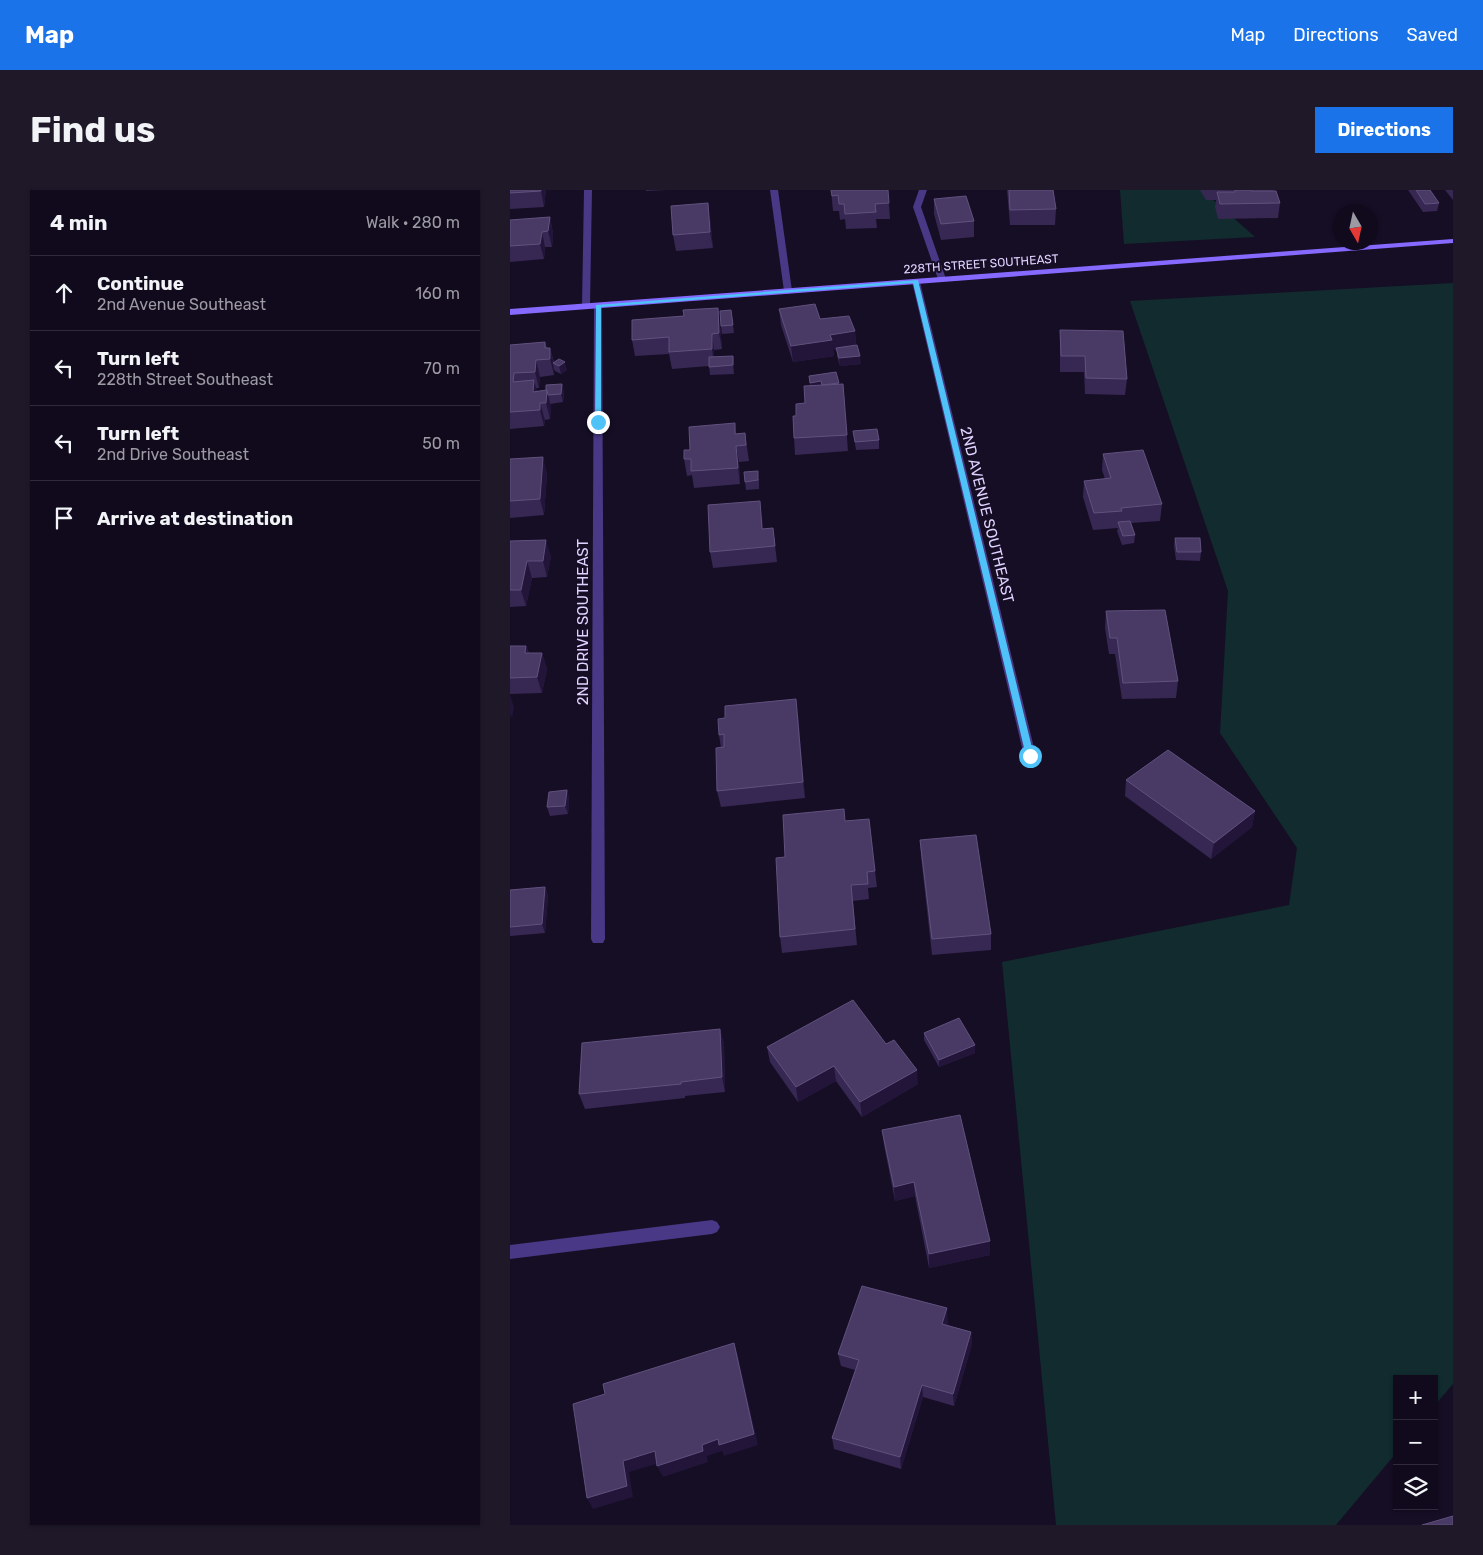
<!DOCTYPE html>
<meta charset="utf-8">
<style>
:root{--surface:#100a1c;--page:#1e1829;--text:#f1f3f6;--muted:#9c9aa3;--line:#302b3b;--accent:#1a73e8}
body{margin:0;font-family:Rubik,sans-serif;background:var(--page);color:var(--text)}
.controls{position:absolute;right:15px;bottom:15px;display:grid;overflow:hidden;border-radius:0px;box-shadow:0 1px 4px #0004}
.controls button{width:45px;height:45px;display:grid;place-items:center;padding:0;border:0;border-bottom:1px solid var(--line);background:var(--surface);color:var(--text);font:25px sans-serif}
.compass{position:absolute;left:823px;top:15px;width:45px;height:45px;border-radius:50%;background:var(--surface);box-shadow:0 1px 4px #0004;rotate:171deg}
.stop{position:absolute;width:15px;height:15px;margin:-11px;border:4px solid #4fc3f7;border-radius:50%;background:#fff}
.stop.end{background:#4fc3f7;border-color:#fff;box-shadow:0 1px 5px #0008}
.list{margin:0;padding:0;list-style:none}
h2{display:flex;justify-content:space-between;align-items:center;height:65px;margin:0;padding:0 20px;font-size:21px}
h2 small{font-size:16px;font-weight:400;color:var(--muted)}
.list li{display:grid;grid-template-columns:32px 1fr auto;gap:15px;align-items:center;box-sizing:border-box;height:75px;padding:0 20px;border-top:1px solid var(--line)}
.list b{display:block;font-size:19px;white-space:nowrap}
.list p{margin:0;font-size:16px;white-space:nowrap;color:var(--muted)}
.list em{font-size:16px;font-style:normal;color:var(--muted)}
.icon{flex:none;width:28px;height:28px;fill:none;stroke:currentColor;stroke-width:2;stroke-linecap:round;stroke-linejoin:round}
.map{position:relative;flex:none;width:943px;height:1335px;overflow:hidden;border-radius:0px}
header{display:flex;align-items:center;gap:30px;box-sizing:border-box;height:70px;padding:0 25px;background:var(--accent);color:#fff}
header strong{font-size:24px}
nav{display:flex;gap:28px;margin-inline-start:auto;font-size:18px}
.intro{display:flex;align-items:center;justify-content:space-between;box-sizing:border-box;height:120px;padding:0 30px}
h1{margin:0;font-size:35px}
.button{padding:12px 22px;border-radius:0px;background:var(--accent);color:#fff;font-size:18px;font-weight:700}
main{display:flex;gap:30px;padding:0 30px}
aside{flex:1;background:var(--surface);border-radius:0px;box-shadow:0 1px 4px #0004}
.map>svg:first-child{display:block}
</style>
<header>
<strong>Map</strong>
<nav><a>Map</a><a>Directions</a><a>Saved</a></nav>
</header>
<div class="intro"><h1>Find us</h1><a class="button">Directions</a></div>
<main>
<aside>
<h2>4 min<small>Walk · 280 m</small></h2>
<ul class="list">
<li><svg class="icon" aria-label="ahead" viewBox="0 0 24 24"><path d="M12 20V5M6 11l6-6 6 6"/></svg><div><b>Continue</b><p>2nd Avenue Southeast</p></div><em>160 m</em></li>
<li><svg class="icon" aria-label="left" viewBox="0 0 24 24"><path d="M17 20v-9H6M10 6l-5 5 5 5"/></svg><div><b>Turn left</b><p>228th Street Southeast</p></div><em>70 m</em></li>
<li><svg class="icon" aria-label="left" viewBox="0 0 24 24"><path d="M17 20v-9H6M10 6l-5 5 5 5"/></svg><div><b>Turn left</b><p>2nd Drive Southeast</p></div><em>50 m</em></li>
<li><svg class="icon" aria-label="arrive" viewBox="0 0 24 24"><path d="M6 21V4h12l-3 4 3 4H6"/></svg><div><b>Arrive at destination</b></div></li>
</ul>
</aside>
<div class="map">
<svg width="943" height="1335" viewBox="0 0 943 1335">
<rect width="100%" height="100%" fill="#160e25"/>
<g fill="#112b2f">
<path d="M 610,0 L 692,0 L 745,47 L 614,54 Z"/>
<path d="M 943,93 L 943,1194 L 924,1216 L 924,1189 L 887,1189 L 887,1262 L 826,1335 L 546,1335 L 492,772 L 779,715 L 787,658 L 710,543 L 718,401 L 620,111 Z"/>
</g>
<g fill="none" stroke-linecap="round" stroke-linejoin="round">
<g fill="#483885" fill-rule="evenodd">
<path d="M 74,0 L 82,0 L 80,116 L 76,119 L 72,116 Z"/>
<path d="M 409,0 L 417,0 L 411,17 L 436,89 L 435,91 L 428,89 L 403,17 Z"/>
</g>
<g fill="#483885" fill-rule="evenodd">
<path d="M 260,0 L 268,0 L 282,101 L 278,104 L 274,101 Z"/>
<path d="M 406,89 L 410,92 L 526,566 L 520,570 L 514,566 L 402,92 Z"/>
<path d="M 88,113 L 92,116 L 95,749 L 93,753 L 83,753 L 81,749 L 84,116 Z"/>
<path d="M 202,1030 L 207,1032 L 210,1037 L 207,1042 L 202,1044 L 0,1069 L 0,1055 Z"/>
</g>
<path fill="#8669ff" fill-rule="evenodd" d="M 943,49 L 943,53 L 0,125 L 0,119 Z"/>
</g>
<g fill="#372753">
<path d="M 0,0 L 36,0 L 34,17 L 0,19 Z"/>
<path d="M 136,0 L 157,0 L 136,1 Z"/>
<path d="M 321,0 L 379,13 L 380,29 L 366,29 L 367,38 L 336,39 L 335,29 L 330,30 L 329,21 L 323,21 Z"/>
<path d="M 497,0 L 543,0 L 546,19 L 545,35 L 500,35 Z"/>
<path d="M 690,0 L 763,0 L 770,13 L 768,28 L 708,29 L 705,17 L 706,10 L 696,10 Z"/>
<path d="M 898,0 L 920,0 L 929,13 L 927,21 L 913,22 Z"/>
<path d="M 935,0 L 943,0 L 943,10 Z"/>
<path d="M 424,9 L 464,31 L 464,47 L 431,50 L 424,24 Z"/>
<path d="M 40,27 L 43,43 L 42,57 L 35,57 L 34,69 L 0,72 L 0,30 Z"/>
<path d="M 200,28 L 203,58 L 166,61 L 163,45 Z"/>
<path d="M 269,119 L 310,129 L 345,141 L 346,155 L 351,174 L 330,176 L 327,166 L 327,160 L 323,160 L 324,166 L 283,172 L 271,135 Z"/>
<path d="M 221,120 L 224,143 L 212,144 L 211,136 Z"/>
<path d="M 210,134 L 212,159 L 204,160 L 204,167 L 223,166 L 224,174 L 224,184 L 200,185 L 199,176 L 162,179 L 159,164 L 125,166 L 122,150 Z"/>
<path d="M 550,140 L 617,189 L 615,205 L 575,204 L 574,182 L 550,182 Z"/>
<path d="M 35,152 L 37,158 L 40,158 L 44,172 L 57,180 L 51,184 L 45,181 L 44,179 L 44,185 L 30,187 L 29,198 L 26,198 L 27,201 L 36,200 L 52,194 L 54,202 L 53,212 L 40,214 L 41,217 L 40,229 L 35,230 L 34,236 L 0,239 L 0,155 Z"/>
<path d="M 326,182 L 329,194 L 333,194 L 338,261 L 285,265 L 284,248 L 286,226 L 295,213 L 300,196 L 299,186 Z"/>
<path d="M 225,233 L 226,244 L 235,243 L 239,271 L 229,272 L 230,294 L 184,298 L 182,285 L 177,286 L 174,269 L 180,260 Z"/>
<path d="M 343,241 L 369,250 L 369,259 L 346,260 Z"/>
<path d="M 593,264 L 652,314 L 650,331 L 621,333 L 625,345 L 624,353 L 612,355 L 607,341 L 608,338 L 583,340 L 573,307 L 574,291 L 595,289 L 592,280 Z"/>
<path d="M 0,269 L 37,283 L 34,325 L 0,328 Z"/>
<path d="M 249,289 L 249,299 L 236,300 L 235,292 Z"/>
<path d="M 252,328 L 253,339 L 263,338 L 267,372 L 203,378 L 200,362 Z"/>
<path d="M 665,348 L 691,362 L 690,371 L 666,370 L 664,356 Z"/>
<path d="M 0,351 L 41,366 L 37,387 L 22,388 L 16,416 L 0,417 Z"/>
<path d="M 596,421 L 668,491 L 666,508 L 612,509 L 605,464 L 599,464 L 595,438 Z"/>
<path d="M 0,456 L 16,456 L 19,463 L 32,463 L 37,479 L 32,503 L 0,504 Z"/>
<path d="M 288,525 L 295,608 L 211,617 L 207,601 L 211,558 L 209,545 Z"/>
<path d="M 616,590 L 745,621 L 742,637 L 701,669 L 615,606 Z"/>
<path d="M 57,600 L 59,609 L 58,624 L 40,626 L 37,617 Z"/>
<path d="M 335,631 L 365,681 L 367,697 L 358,698 L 359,709 L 343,711 L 347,755 L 272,763 L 270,747 L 275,667 Z"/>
<path d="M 410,650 L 481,744 L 481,760 L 422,765 L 411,666 Z"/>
<path d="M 35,697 L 38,706 L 35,743 L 0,746 L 0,700 Z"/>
<path d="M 210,839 L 214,854 L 215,902 L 175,906 L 175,908 L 75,919 L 69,904 Z"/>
<path d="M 414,843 L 465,855 L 465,863 L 429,877 L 414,850 Z"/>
<path d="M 376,854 L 408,894 L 352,927 L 326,891 L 288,912 L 260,872 L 257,857 Z"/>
<path d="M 372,940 L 480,1065 L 419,1078 L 405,1006 L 385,1011 L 374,955 Z"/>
<path d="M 438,1131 L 437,1135 L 461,1142 L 462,1154 L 444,1216 L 413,1207 L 391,1279 L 324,1259 L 322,1248 L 345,1180 L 331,1176 L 328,1164 Z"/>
</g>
<g fill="#221539">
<path d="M 31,0 L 36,0 L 34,17 L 31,1 Z"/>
<path d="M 198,13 L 200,28 L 203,58 L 200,42 Z"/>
<path d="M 40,27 L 43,43 L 42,57 L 38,41 Z"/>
<path d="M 32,42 L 35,57 L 34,69 L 30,54 Z"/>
<path d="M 208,118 L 210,134 L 212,159 L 209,143 Z"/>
<path d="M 345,141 L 346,157 L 326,158 L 327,160 L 323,160 L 324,166 L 283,172 L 281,156 L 320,145 Z"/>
<path d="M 202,144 L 204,160 L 204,175 L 202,159 Z"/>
<path d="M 40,158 L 44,174 L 43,173 L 44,179 L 44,185 L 40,169 Z"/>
<path d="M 223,166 L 224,174 L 224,184 L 223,175 Z"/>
<path d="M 350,166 L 351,174 L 330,176 L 329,168 Z"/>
<path d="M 26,170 L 30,187 L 29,198 L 25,182 Z"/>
<path d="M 55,172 L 57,180 L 51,184 L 49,176 Z"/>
<path d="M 24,190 L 28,206 L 23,202 Z"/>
<path d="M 311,191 L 312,200 L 301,201 L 300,193 Z"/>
<path d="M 52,194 L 54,202 L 53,212 L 51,204 Z"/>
<path d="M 37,200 L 41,217 L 40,229 L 36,213 Z"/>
<path d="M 30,213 L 35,230 L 34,236 L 30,220 Z"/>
<path d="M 226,256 L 229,272 L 230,294 L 228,278 Z"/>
<path d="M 33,267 L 37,283 L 34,325 L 30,309 Z"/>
<path d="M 250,311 L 252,328 L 254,356 L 252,339 Z"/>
<path d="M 36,350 L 41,366 L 37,387 L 33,371 Z"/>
<path d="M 17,371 L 22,388 L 16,416 L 11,400 Z"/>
<path d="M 16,456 L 21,472 L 15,463 Z"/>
<path d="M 32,463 L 37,479 L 32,503 L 27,487 Z"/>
<path d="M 0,505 L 4,517 L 2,528 L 0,524 Z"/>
<path d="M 286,509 L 288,525 L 295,608 L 293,592 Z"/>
<path d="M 57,600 L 59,609 L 58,624 L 55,616 Z"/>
<path d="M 745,621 L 742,637 L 701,669 L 704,653 Z"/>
<path d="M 35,697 L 38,706 L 35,743 L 32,734 Z"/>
<path d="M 210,839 L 214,854 L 215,902 L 212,887 Z"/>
<path d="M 465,855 L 465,863 L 429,877 L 429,870 Z"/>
<path d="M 324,876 L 326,891 L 288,912 L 286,897 Z"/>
<path d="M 407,880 L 408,894 L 352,927 L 350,912 Z"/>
<path d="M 404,992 L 405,1006 L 385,1011 L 384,997 Z"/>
<path d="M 480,1051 L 480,1065 L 419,1078 L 419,1064 Z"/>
<path d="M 437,1118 L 438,1131 L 433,1147 L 432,1134 Z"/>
<path d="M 461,1142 L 462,1154 L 444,1216 L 443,1204 Z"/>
<path d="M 224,1153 L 228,1166 L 248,1255 L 214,1266 L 212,1261 L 197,1266 L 198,1272 L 153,1287 L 147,1276 L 192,1255 Z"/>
<path d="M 412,1195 L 413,1207 L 391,1279 L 390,1267 Z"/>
<path d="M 145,1261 L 150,1273 L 119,1282 L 123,1307 L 83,1319 L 77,1308 L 113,1271 Z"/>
</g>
<g fill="#493965" stroke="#60517e">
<path d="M 0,0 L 31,0 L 31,1 L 0,3 Z"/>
<path d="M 321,0 L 378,0 L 379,13 L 365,14 L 366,22 L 335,24 L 334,14 L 329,14 L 328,5 L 322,6 Z"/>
<path d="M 499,0 L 543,0 L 546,19 L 500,20 Z"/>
<path d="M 725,0 L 741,0 L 741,1 L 766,1 L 770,13 L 710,14 L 707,2 L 725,2 Z"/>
<path d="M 906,0 L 920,0 L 929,13 L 915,14 Z"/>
<path d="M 456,6 L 464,31 L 431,34 L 424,9 Z"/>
<path d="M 198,13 L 200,42 L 163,45 L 161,16 Z"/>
<path d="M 40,27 L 38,41 L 32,42 L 30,54 L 0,56 L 0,30 Z"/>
<path d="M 305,114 L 310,129 L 339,126 L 345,141 L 320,145 L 322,150 L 281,156 L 269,119 Z"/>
<path d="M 208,118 L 209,143 L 202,144 L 202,159 L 159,162 L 159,147 L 122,150 L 122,130 L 174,126 L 173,120 Z"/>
<path d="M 221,120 L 223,135 L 211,136 L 210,121 Z"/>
<path d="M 550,140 L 613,141 L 617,189 L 576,188 L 575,166 L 551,166 Z"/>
<path d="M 35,152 L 35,158 L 40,158 L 40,169 L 26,170 L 25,182 L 4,183 L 3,192 L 24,190 L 23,202 L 37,200 L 36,213 L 30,213 L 30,220 L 0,222 L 0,155 Z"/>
<path d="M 347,155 L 350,166 L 329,168 L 326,158 Z"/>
<path d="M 223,166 L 223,175 L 199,177 L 199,167 Z"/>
<path d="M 49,169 L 55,172 L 49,176 L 43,173 Z"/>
<path d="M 326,182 L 329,193 L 312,195 L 311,191 L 300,193 L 299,186 Z"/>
<path d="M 52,194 L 51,204 L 38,205 L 37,200 L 36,200 L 36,195 Z"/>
<path d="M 333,194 L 337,245 L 284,248 L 283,226 L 286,226 L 286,214 L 295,213 L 294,196 Z"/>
<path d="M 225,233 L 225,244 L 235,243 L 236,255 L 226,256 L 228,278 L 181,281 L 181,269 L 174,269 L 174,260 L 180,260 L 179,237 Z"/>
<path d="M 367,239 L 369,250 L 345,252 L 343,241 Z"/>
<path d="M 633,260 L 652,314 L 611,318 L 612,321 L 584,323 L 574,291 L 601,288 L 593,264 Z"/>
<path d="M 33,267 L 30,309 L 0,311 L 0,269 Z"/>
<path d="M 248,281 L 248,290 L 235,292 L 234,282 Z"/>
<path d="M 250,311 L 252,339 L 263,338 L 265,356 L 200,362 L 198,315 Z"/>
<path d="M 620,331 L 625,345 L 613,346 L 608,332 Z"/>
<path d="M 665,348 L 690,348 L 691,362 L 667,362 Z"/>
<path d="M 36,350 L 33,371 L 17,371 L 11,400 L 0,400 L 0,351 Z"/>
<path d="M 655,420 L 668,491 L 613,493 L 607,448 L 600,448 L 596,421 Z"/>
<path d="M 0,456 L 16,456 L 15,463 L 32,463 L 27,487 L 0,488 Z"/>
<path d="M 286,509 L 293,592 L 207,601 L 206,558 L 214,557 L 214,544 L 209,545 L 208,529 L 215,528 L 215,516 Z"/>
<path d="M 658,560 L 745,621 L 704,653 L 616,590 Z"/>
<path d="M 57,600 L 55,616 L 37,617 L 39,602 Z"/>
<path d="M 334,619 L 335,631 L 359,629 L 365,681 L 357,682 L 358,694 L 341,695 L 345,739 L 270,747 L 266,668 L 275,667 L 273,625 Z"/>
<path d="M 466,645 L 481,744 L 422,749 L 410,650 Z"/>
<path d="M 35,697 L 32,734 L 0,737 L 0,700 Z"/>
<path d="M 343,810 L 376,854 L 384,850 L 407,880 L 350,912 L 324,876 L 286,897 L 257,857 Z"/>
<path d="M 449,828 L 465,855 L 429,870 L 414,843 Z"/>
<path d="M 210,839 L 212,887 L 171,892 L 171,894 L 69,904 L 72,853 Z"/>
<path d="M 450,925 L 480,1051 L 419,1064 L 404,992 L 384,997 L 372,940 Z"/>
<path d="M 352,1096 L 437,1118 L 432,1134 L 461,1142 L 443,1204 L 412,1195 L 390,1267 L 322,1248 L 349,1170 L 328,1164 Z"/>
<path d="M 224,1153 L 244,1244 L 209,1255 L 208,1249 L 192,1255 L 193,1261 L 147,1276 L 145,1261 L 113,1271 L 117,1296 L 77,1308 L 63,1214 L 95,1204 L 93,1194 Z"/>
<path d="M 943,1326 L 943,1335 L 912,1335 Z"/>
</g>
<path fill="#4fc3f7" d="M 408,90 L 524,566 L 520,569 L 516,566 L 403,93 L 91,117 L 91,232 L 88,233 L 85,232 L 86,115 Z"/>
<g text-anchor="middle" stroke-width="4" stroke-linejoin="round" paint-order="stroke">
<g font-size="12" fill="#dfd2ff" stroke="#160e25">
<text transform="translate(471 74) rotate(-4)" y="4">228TH STREET SOUTHEAST</text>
</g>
<g font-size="15" fill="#dfd2ff" stroke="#160e25">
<text transform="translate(477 325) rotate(76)" y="5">2ND AVENUE SOUTHEAST</text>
<text transform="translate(73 432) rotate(-90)" y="5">2ND DRIVE SOUTHEAST</text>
</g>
</g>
</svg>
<div class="controls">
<button>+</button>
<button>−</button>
<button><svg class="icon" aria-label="layers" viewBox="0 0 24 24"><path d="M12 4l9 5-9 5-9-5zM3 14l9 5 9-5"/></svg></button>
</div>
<svg class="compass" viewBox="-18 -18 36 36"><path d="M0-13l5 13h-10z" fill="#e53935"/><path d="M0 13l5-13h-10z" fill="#9c9aa3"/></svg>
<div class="stop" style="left:520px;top:566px"></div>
<div class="stop end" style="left:88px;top:232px"></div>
</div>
</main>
